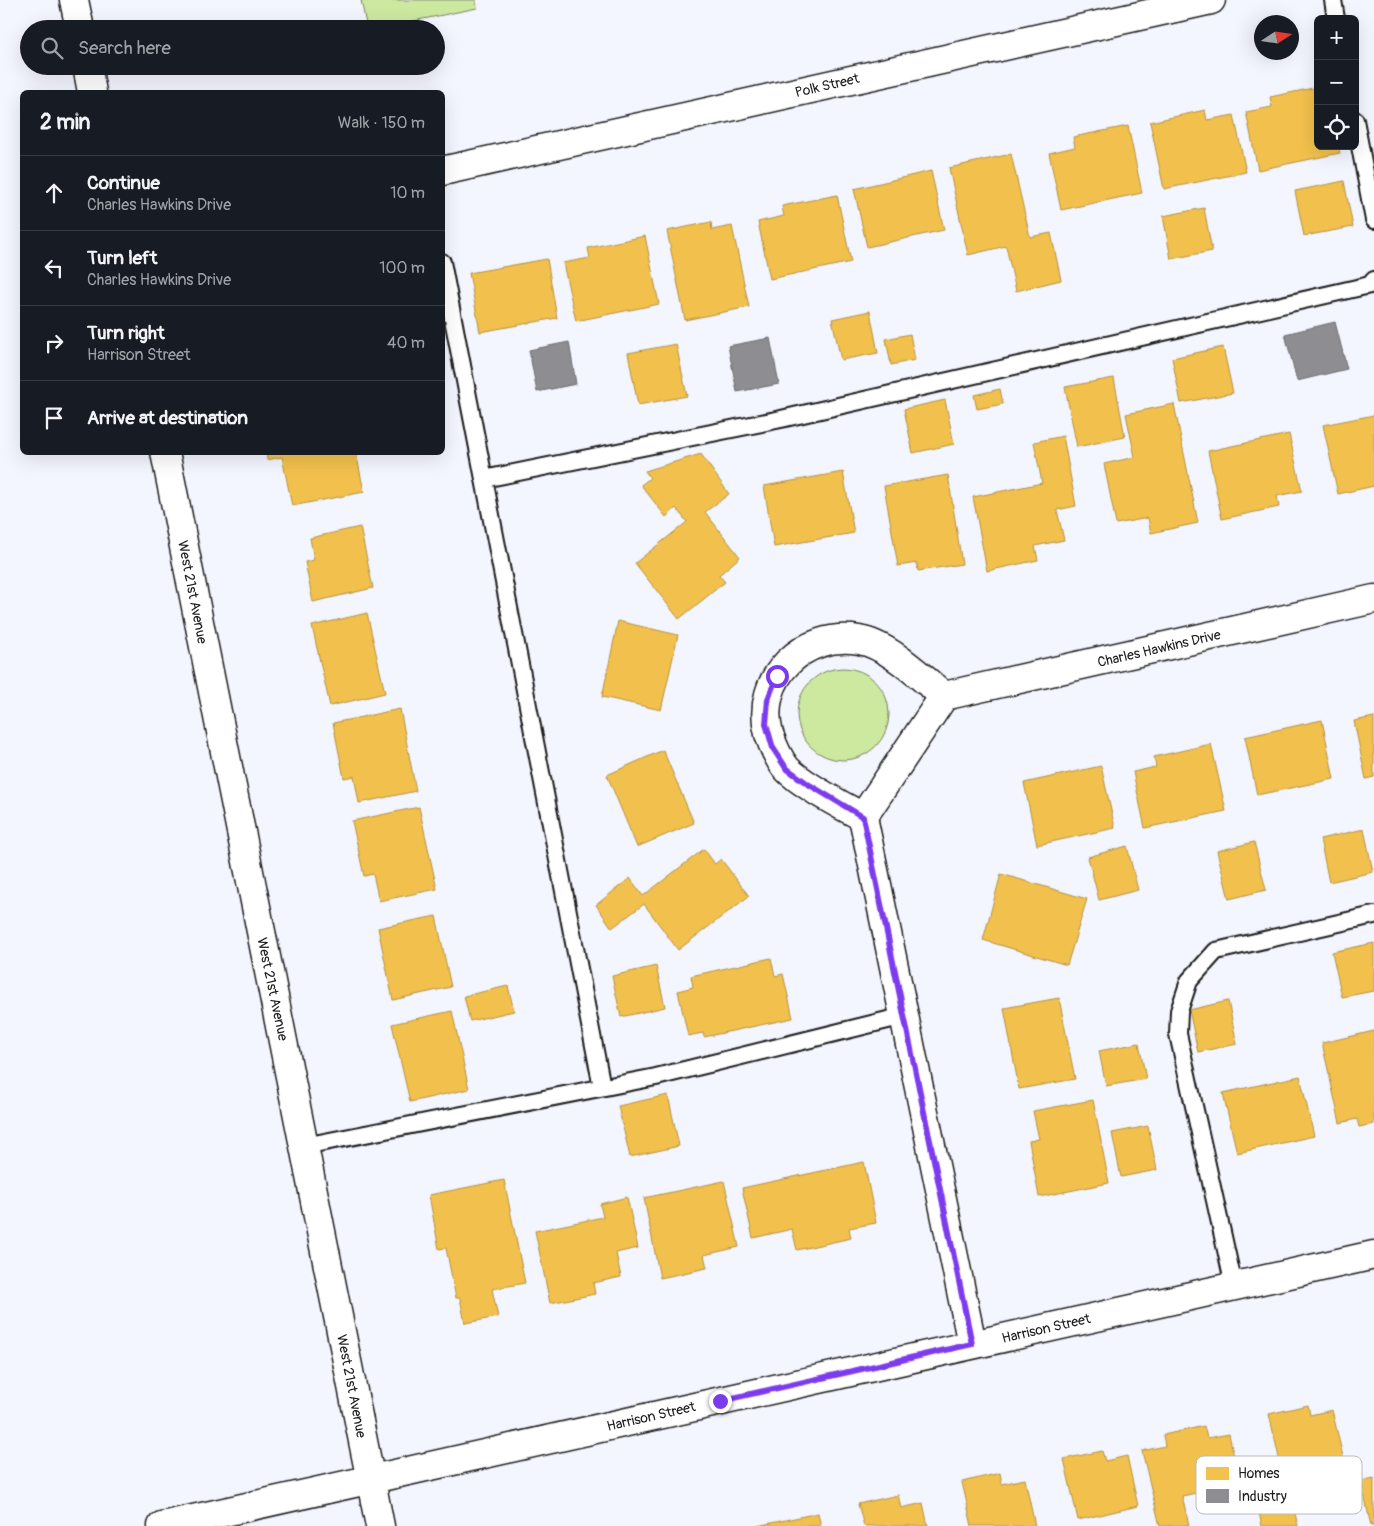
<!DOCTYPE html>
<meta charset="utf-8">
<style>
:root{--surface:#171b24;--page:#20242c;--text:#f1f3f6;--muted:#9ea1a6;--line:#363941}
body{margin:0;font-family:Pangolin,sans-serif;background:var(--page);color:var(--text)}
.controls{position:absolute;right:15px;top:15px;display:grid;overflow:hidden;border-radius:8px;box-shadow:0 5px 20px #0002}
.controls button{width:45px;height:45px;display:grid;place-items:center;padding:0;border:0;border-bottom:1px solid var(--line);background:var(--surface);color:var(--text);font:25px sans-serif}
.compass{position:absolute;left:1254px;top:15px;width:45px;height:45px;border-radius:50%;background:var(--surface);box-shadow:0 5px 20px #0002;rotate:78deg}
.stop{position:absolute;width:15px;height:15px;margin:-11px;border:4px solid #7c3aed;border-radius:50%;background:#fff}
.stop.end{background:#7c3aed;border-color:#fff;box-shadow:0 1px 5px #0008}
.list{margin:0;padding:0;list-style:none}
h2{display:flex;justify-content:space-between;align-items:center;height:65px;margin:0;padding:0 20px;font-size:21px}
h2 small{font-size:16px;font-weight:400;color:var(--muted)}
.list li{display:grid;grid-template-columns:32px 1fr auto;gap:15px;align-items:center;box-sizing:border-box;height:75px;padding:0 20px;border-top:1px solid var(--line)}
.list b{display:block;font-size:19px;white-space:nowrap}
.list p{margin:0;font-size:16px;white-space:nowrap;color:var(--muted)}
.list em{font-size:16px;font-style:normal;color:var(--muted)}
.icon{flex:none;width:28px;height:28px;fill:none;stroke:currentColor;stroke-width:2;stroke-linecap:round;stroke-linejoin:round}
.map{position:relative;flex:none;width:1374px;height:1526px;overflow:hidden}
.search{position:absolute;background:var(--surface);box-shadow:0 5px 20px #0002;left:20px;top:20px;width:425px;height:55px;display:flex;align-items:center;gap:12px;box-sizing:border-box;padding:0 18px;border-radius:28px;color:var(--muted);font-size:19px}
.panel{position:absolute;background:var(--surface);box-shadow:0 5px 20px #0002;left:20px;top:90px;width:425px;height:365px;border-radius:8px}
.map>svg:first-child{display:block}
</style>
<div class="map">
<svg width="1374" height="1526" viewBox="0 0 1374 1526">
<rect width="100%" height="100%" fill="#f3f5ff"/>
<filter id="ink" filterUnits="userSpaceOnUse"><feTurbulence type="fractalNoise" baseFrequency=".02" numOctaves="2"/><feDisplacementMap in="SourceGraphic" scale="10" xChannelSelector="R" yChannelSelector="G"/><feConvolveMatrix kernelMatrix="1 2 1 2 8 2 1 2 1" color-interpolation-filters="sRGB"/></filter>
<g filter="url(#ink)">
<g fill="#cde9a0" stroke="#74825e">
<path d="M 361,0 L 476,0 L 477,8 L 374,29 L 367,29 Z"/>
<circle cx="843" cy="714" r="46"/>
</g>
<g fill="#f2c14e" stroke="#b2903f">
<path d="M 1318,87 L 1318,146 L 1338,146 L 1340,153 L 1258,170 L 1246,112 L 1272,107 L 1270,97 Z"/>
<path d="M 1205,110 L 1207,120 L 1234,115 L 1246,172 L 1164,189 L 1150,122 Z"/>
<path d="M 1128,126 L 1142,193 L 1061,210 L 1049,153 L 1075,147 L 1073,137 Z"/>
<path d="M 1011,154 L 1030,237 L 1051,233 L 1061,280 L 1016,291 L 1006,246 L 968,255 L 949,168 Z"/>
<path d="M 931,171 L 944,230 L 867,247 L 854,189 Z"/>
<path d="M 1344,181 L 1353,227 L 1304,236 L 1295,191 Z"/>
<path d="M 837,195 L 851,262 L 770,279 L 758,222 L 784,216 L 782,206 Z"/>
<path d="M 1204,208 L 1212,251 L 1171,259 L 1163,216 Z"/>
<path d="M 711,222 L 712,230 L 732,226 L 749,307 L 685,320 L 667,231 Z"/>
<path d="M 645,236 L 659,304 L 576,321 L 563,263 L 590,258 L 588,248 Z"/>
<path d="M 547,259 L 557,318 L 480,332 L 469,273 Z"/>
<path d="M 870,311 L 878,353 L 841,360 L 832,319 Z"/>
<path d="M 910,334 L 915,360 L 891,365 L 886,339 Z"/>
<path d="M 676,344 L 687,396 L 638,405 L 628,353 Z"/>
<path d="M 1223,347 L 1233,393 L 1181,403 L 1172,358 Z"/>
<path d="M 1114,378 L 1125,437 L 1077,447 L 1065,387 Z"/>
<path d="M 1000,389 L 1003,404 L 977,409 L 974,395 Z"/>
<path d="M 945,400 L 954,444 L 913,453 L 904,409 Z"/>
<path d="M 1174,404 L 1198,523 L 1151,533 L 1148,518 L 1116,524 L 1104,464 L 1135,457 L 1126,414 Z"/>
<path d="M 1374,415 L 1374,486 L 1338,494 L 1323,425 Z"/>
<path d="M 1289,434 L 1302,491 L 1277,496 L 1279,507 L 1222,519 L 1208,451 Z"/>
<path d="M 1063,436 L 1076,506 L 1057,510 L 1064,540 L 1035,546 L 1038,560 L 987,571 L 973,497 L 1042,483 L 1034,442 Z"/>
<path d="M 266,452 L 356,452 L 364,492 L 292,506 L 282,457 L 267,460 Z"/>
<path d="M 701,454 L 729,494 L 705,512 L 740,557 L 719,575 L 725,582 L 679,619 L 635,563 L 687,522 L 676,508 L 666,517 L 641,485 L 650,478 L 645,471 Z"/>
<path d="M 843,472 L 854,533 L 774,547 L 764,486 Z"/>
<path d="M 948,475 L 962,564 L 918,571 L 917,563 L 898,566 L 884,486 Z"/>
<path d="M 360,527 L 373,588 L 313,602 L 305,562 L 314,560 L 310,538 Z"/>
<path d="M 367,613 L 385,693 L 330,706 L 312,626 Z"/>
<path d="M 618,621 L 678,635 L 661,710 L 602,697 Z"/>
<path d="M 400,709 L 416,791 L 359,803 L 354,776 L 344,778 L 333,723 Z"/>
<path d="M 1374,717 L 1374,777 L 1366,779 L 1354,721 Z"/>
<path d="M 1322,720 L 1334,779 L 1257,795 L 1245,737 Z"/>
<path d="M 1211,744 L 1226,811 L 1145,828 L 1133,772 L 1156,767 L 1154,757 Z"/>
<path d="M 663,750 L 694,823 L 637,847 L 607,775 Z"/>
<path d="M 1101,766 L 1115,828 L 1037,845 L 1024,783 Z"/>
<path d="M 419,807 L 437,889 L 379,901 L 373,874 L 364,876 L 352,821 Z"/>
<path d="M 1364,829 L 1373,872 L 1329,882 L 1320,839 Z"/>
<path d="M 1254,842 L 1266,890 L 1229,899 L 1217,851 Z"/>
<path d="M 1127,846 L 1138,890 L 1099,900 L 1088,857 Z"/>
<path d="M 704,849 L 715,864 L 721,859 L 749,896 L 678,950 L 644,904 L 612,928 L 596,905 L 630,878 L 643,896 Z"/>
<path d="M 1001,874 L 1087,899 L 1067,965 L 983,940 Z"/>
<path d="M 436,916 L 451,987 L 393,1000 L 378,928 Z"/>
<path d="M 1374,943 L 1374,991 L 1342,997 L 1332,952 Z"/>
<path d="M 771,958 L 775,976 L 783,974 L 793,1018 L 704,1037 L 703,1033 L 688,1036 L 678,991 L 693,987 L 691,976 Z"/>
<path d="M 656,966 L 665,1007 L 621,1017 L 612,976 Z"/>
<path d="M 508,986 L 514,1011 L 470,1021 L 464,996 Z"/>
<path d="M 1059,998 L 1075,1079 L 1019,1089 L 1004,1008 Z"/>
<path d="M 1228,1001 L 1237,1044 L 1198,1052 L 1189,1010 Z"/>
<path d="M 452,1011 L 469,1089 L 410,1102 L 392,1024 Z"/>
<path d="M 1374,1031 L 1374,1124 L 1359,1127 L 1357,1119 L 1340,1123 L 1322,1043 Z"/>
<path d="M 1139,1043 L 1146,1079 L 1106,1086 L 1099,1051 Z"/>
<path d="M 1300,1076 L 1314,1136 L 1237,1153 L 1223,1093 Z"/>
<path d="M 668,1095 L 679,1146 L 630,1157 L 618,1106 Z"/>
<path d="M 1093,1100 L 1109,1183 L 1039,1197 L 1029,1141 L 1039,1139 L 1033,1111 Z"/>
<path d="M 1148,1126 L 1157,1170 L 1121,1177 L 1112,1133 Z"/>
<path d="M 864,1162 L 876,1223 L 849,1228 L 851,1238 L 797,1250 L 792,1229 L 753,1238 L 742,1188 Z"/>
<path d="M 504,1180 L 525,1283 L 492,1289 L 498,1317 L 465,1323 L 460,1298 L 456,1298 L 446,1248 L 439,1249 L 429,1195 Z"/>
<path d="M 724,1181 L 739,1247 L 704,1255 L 707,1268 L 660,1278 L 644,1198 Z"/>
<path d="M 627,1197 L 638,1248 L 616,1253 L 621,1277 L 593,1283 L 595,1294 L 550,1303 L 535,1231 L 603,1217 L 600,1204 Z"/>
<path d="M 1308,1405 L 1310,1415 L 1332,1410 L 1344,1461 L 1283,1475 L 1269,1414 Z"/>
<path d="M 1204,1426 L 1207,1438 L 1229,1434 L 1240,1484 L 1182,1496 L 1189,1525 L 1160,1526 L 1142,1451 L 1165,1446 L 1163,1435 Z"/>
<path d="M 1102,1451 L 1105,1461 L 1127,1456 L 1138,1506 L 1078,1520 L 1064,1459 Z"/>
<path d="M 1000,1473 L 1002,1484 L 1025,1479 L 1035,1526 L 972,1526 L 962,1482 Z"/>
<path d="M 1374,1478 L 1374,1526 L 1371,1526 L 1361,1481 Z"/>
<path d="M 898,1495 L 901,1508 L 923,1503 L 928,1526 L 864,1526 L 858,1504 Z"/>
<path d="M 1291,1497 L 1298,1526 L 1262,1526 L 1257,1504 Z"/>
<path d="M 818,1513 L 821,1526 L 757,1526 Z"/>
</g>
<g fill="#8d8d92" stroke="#6b6b6f">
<path d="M 1335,322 L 1347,369 L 1297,381 L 1285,334 Z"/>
<path d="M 770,338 L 779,384 L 737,392 L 728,346 Z"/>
<path d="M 569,342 L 576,384 L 537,392 L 529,350 Z"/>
</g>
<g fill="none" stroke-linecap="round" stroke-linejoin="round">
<defs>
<g id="lane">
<path d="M 1333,0 L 1336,19"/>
<path d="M 1355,120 L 1374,220"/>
<path d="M 442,262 L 484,479"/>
<path d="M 602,1087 L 484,479 L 781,419 L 1370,285 L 1374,280"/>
<path d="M 304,1146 L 656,1077 L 904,1016"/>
<path d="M 1234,1286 L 1178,1034 L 1179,1011 L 1189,981 L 1216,951 L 1374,915"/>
</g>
<g id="street">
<path d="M 442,171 L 1211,0"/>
<path d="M 863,817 C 841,805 802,785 786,768 C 778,758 773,746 769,734 C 754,678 804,631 859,640 C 887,644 922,678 944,696"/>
<path d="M 972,1344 L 863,817 L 944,696 L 1374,599"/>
</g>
<g id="secondary">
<path d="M 74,0 L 80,29"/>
<path d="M 87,66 L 92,92"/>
<path d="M 165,452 L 380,1526"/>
<path d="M 162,1526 L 1374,1255"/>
</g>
</defs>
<use href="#lane" stroke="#1c1c1c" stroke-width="20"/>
<use href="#street" stroke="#1c1c1c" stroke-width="31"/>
<use href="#secondary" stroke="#1c1c1c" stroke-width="31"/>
<use href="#lane" stroke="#fff" stroke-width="16"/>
<use href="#street" stroke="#fff" stroke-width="28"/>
<use href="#secondary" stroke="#fff" stroke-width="28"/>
</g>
</g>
<g fill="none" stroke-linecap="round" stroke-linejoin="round" filter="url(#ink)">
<path stroke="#7c3aed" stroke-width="6" d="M 720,1401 L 972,1344 L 863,817 L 808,784 L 786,768 L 773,748 L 766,724 L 768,699 L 777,676"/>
</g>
<g text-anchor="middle" stroke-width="5" stroke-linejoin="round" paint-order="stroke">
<g font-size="14" fill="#1c1c1c" stroke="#fff">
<text transform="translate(827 85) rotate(-13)" y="5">Polk Street</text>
<text transform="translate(193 592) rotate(79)" y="5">West 21st Avenue</text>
<text transform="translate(1159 648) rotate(-13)" y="5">Charles Hawkins Drive</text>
<text transform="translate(273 989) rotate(78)" y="5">West 21st Avenue</text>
<text transform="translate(1046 1328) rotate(-13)" y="5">Harrison Street</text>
<text transform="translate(352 1386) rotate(79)" y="5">West 21st Avenue</text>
<text transform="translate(651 1416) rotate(-13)" y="5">Harrison Street</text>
</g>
</g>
<rect x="1196" y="1456" width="166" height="58" rx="8" fill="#fff" stroke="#bbb" stroke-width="1"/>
<rect x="1206" y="1467" width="23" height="13" fill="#f2c14e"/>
<rect x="1206" y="1489" width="23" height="14" fill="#8d8d92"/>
<g font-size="14" fill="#1c1c1c">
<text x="1238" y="1478">Homes</text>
<text x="1238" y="1501">Industry</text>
</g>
</svg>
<div class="controls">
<button>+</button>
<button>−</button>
<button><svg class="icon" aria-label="locate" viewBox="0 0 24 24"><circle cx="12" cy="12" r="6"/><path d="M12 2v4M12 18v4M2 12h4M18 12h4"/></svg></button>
</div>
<svg class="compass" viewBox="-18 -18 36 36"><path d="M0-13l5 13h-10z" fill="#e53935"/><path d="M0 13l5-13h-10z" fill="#9ea1a6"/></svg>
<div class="stop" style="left:777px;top:676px"></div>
<div class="stop end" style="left:720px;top:1401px"></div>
<div class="search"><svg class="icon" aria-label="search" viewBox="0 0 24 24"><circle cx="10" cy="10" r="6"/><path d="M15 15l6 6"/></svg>Search here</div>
<section class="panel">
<h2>2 min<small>Walk · 150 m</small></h2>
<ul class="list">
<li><svg class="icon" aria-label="ahead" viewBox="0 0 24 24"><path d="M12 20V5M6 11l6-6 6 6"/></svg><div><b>Continue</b><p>Charles Hawkins Drive</p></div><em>10 m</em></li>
<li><svg class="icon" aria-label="left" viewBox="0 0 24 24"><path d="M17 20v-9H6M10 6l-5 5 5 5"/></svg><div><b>Turn left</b><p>Charles Hawkins Drive</p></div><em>100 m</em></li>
<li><svg class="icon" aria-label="right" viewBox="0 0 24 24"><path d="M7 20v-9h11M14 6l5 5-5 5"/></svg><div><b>Turn right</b><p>Harrison Street</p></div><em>40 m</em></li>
<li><svg class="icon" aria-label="arrive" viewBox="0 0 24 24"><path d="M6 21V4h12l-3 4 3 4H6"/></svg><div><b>Arrive at destination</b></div></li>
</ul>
</section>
</div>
